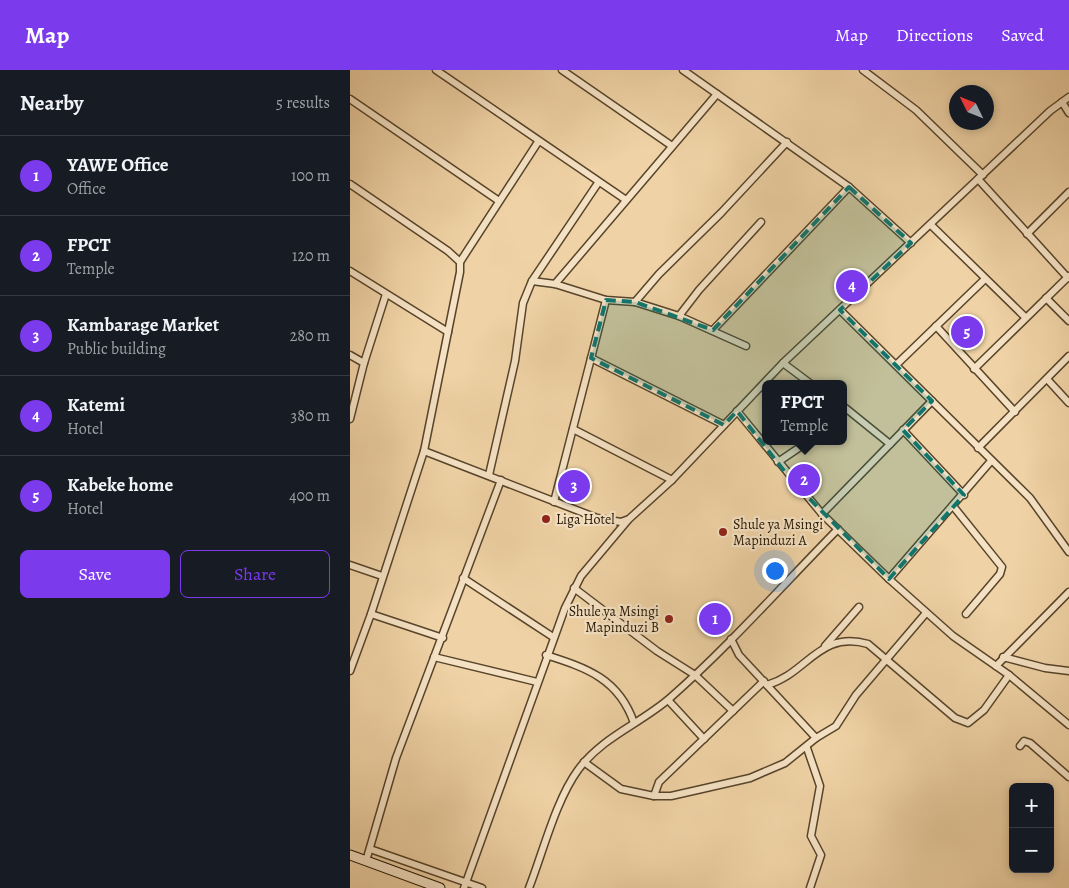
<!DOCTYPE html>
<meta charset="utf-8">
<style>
:root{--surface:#171b24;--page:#20242c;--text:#f1f3f6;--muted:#9ea1a6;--line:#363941;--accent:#7c3aed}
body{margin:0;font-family:Alegreya,serif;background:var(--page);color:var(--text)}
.controls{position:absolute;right:15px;bottom:15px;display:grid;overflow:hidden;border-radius:8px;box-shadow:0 2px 8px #0003}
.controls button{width:45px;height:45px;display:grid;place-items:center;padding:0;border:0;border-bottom:1px solid var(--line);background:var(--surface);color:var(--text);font:25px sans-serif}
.compass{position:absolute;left:599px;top:15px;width:45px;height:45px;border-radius:50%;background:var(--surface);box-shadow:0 2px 8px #0003;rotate:313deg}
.you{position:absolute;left:424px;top:500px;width:18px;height:18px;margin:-12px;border:4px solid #fff;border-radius:50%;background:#1a73e8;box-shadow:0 0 0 8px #1a73e833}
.badge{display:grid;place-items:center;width:32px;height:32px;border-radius:50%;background:var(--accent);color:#fff;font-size:16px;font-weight:700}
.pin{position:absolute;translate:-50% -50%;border:2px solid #fff;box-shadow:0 1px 5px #0006}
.popup{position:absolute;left:412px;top:310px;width:85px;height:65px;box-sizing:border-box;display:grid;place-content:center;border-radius:8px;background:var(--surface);filter:drop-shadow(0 1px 4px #0005);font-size:16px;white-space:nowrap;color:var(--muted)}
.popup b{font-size:19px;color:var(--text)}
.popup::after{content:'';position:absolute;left:50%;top:100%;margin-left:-10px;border:10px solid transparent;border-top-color:var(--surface)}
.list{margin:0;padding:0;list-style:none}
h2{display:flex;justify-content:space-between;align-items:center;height:65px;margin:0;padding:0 20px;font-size:21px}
h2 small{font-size:16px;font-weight:400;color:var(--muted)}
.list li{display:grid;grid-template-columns:32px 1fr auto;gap:15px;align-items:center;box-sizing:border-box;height:80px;padding:0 20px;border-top:1px solid var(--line)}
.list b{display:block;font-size:19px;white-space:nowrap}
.list p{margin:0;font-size:16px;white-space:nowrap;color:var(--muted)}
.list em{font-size:16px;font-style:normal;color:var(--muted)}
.actions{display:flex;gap:10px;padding:15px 20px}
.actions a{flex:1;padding:11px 0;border:1px solid var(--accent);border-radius:8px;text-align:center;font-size:18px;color:var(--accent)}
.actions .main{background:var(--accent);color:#fff}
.map{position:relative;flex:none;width:719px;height:818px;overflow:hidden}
header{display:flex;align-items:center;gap:30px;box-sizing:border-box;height:70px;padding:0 25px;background:var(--accent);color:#fff}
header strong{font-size:24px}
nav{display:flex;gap:28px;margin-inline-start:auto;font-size:18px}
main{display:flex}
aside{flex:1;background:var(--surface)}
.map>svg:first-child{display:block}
</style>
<header>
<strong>Map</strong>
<nav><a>Map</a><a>Directions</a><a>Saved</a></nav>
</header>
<main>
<aside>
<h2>Nearby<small>5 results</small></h2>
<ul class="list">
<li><span class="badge">1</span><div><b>YAWE Office</b><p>Office</p></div><em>100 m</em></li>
<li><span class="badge">2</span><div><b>FPCT</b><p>Temple</p></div><em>120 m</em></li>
<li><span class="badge">3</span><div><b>Kambarage Market</b><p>Public building</p></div><em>280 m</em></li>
<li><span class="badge">4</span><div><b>Katemi</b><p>Hotel</p></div><em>380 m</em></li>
<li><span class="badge">5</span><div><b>Kabeke home</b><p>Hotel</p></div><em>400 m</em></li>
</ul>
<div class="actions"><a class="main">Save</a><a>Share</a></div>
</aside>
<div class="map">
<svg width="719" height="818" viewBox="0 0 719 818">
<rect width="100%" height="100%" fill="#efd2a5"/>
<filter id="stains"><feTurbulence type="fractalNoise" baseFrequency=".004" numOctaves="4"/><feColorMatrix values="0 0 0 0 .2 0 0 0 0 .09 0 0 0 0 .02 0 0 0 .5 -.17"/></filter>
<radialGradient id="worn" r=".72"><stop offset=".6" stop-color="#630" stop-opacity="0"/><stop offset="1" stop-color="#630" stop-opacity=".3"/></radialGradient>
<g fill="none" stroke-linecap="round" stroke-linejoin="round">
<defs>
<g id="street">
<path d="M 86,0 L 276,130"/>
<path d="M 212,0 L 322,76"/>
<path d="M 333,0 L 499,117 L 561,173"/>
<path d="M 513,0 L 566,40 L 633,105"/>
<path d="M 0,29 L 149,131"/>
<path d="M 712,32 L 719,43"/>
<path d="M 628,109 L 718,208"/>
<path d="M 0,114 L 98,181 L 110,192 L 110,202 L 74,381 L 21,544 L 0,601"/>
<path d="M 581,155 L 675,247"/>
<path d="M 677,164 L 719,122"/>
<path d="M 110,192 L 188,72"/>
<path d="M 0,201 L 98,262"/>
<path d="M 182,211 L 205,214 L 256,230 L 285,232 L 329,246 L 396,276"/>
<path d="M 205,214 L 367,24"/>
<path d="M 696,228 L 719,251"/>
<path d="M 285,232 L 309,204 L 371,143 L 437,72"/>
<path d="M 490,240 L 680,428 L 719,482"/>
<path d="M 329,246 L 349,220 L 411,152"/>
<path d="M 586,256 L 665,342"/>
<path d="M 363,260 L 499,117"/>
<path d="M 0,285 L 14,293"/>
<path d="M 241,288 L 374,355"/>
<path d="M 433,293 L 461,314"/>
<path d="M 546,295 L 635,209"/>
<path d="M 624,299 L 719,206"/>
<path d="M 697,309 L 719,333"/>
<path d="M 493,336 L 540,374"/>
<path d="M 387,341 L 472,444 L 539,509 L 603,566 L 659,605 L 719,655"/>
<path d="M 0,349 L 14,293 L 36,224"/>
<path d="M 223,359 L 322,410"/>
<path d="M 553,360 L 614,425"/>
<path d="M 628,378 L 719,286"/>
<path d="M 74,381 L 247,448 L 271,452 L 279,449 L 322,410 L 433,293 L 700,41 L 719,27"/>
<path d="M 428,392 L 459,371"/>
<path d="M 139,405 L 165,291 L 173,233 L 182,211 L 248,113"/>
<path d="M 204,432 L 256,230"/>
<path d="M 603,436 L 652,497 L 650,504 L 616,544"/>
<path d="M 472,444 L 582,331"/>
<path d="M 0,495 L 32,506"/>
<path d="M 113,508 L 203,567"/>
<path d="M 539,509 L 641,391"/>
<path d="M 224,518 L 307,581 L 345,605 L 383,641"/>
<path d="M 21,544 L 93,568"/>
<path d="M 381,569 L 389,585 L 466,668"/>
<path d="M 475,576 L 509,537"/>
<path d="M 196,585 C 237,598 269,609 284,653"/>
<path d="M 84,587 L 187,612"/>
<path d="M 653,587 L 695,598 L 719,601"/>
<path d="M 646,596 L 719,522"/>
<path d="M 417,615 C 457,604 469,560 518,574 L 605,648 L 618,653 L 634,640 L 659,605"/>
<path d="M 318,630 L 354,669"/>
<path d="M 670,676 L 674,671 L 680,673 L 719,707"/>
<path d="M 457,678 L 470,716 L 461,766 L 471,785 L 460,818"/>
<path d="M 234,692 L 271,719 L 304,726 L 321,726 L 400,708 L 435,693 L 466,668 L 486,656 L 506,625 L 576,543"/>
<path d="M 304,726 L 309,712 L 414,611"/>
<path d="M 20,779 L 132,818"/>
<path d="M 16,791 L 46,688 L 151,410"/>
<path d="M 114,818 L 215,538 L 231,506 L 278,450"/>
<path d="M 179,818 C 193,782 206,730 228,700 C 252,667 290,654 320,628 C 379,576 432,516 488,459"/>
</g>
<path id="secondary" d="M 0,785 L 90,818"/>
</defs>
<use href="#street" stroke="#57442a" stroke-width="9"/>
<use href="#secondary" stroke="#241501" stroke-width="11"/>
<use href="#street" stroke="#f5e2c4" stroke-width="6"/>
<use href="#secondary" stroke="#f5e2c4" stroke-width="9"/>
</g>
<path fill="#0f766e" fill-opacity="0.2" stroke="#0f766e" stroke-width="4" stroke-dasharray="10 6" stroke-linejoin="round" d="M 499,117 L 561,173 L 490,240 L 582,331 L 553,360 L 614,425 L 539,509 L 442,411 L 387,341 L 374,355 L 241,288 L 256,230 L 285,232 L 363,260 Z"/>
<g fill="#8f2418" stroke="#f5e2c4" stroke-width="2">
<circle cx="196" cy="449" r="5"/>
<circle cx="373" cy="462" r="5"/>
<circle cx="319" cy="549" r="5"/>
</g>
<g text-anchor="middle" stroke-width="4.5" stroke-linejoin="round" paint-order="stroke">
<g font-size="14" fill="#241501" stroke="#f5e2c4" text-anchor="start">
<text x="206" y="454">Liga Hotel</text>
<text x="383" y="459">Shule ya Msingi<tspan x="383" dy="16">Mapinduzi A</tspan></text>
<text x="309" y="546" text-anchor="end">Shule ya Msingi<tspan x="309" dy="16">Mapinduzi B</tspan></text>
</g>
</g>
<rect width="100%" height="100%" filter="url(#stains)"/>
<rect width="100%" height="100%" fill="url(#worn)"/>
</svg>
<div class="controls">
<button>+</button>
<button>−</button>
</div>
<svg class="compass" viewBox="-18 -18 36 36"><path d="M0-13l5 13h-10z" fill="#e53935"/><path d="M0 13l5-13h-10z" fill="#9ea1a6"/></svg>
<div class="you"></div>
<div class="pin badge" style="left:365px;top:549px">1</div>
<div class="pin badge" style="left:454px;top:410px">2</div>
<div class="popup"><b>FPCT</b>Temple</div>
<div class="pin badge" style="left:224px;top:416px">3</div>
<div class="pin badge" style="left:502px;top:216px">4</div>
<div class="pin badge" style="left:617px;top:262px">5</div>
</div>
</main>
